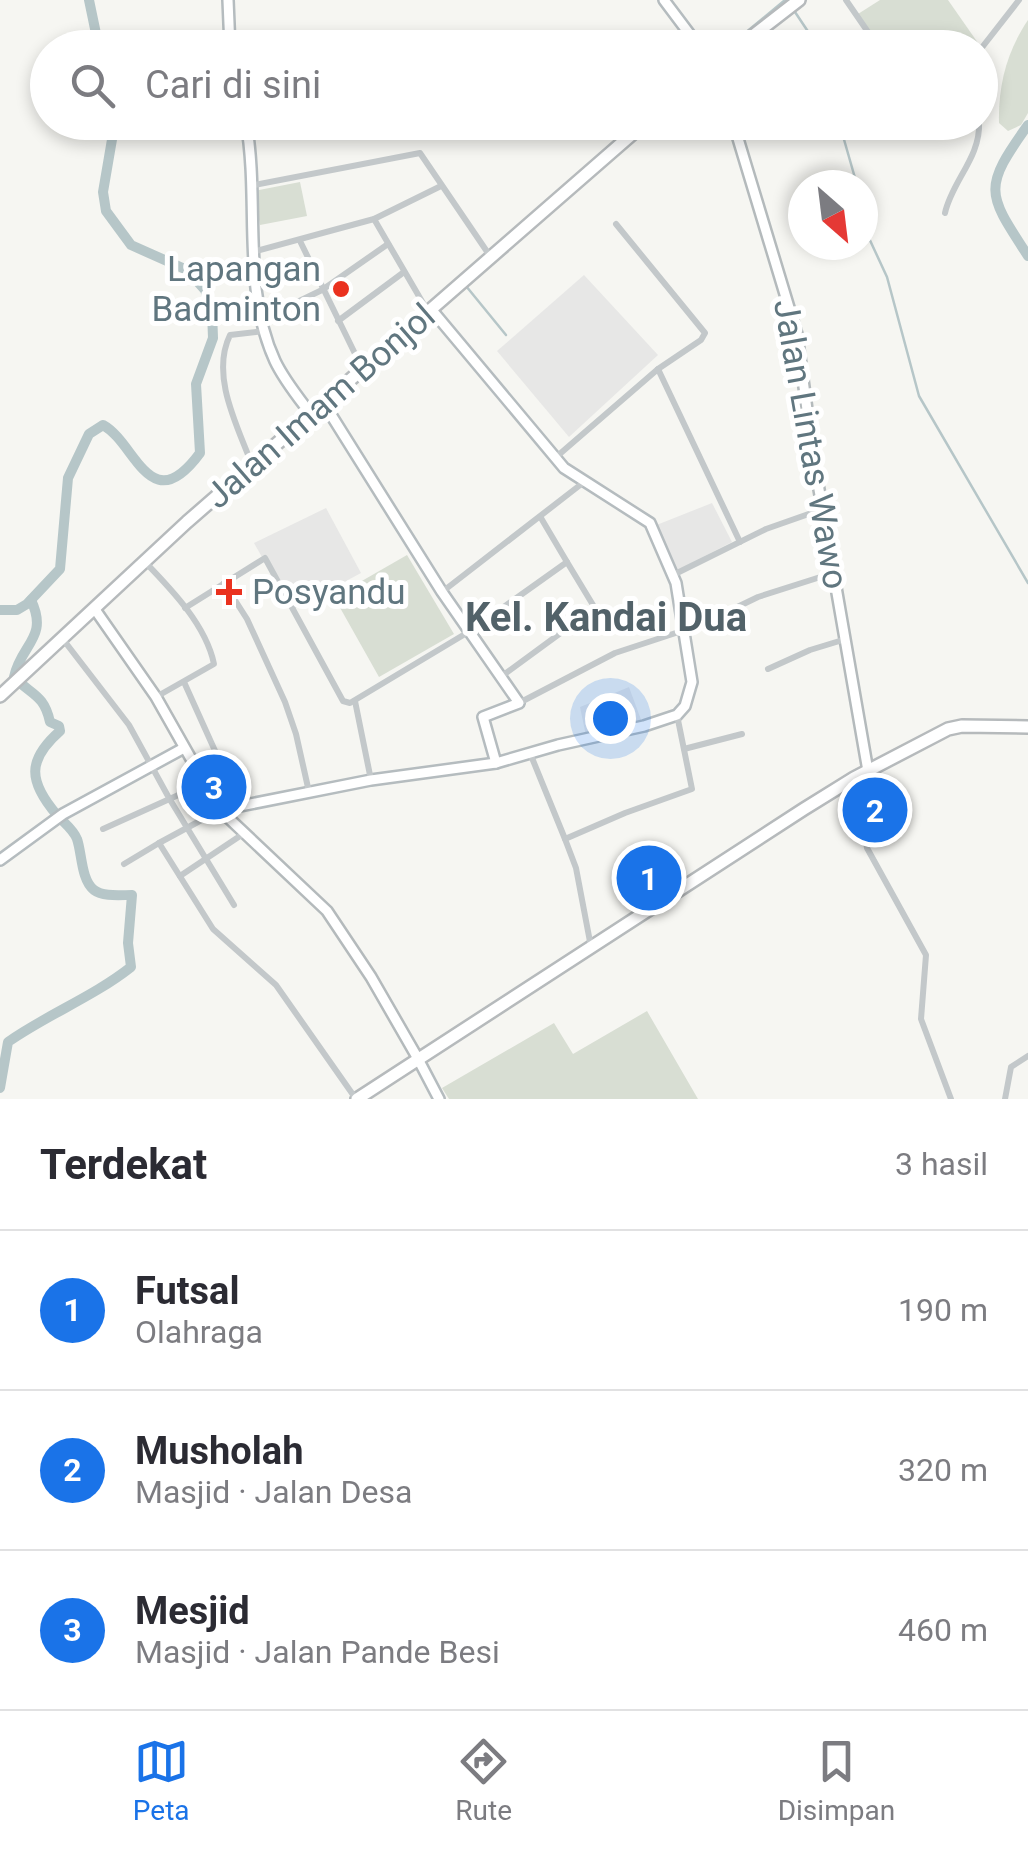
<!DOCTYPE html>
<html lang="id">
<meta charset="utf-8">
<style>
:root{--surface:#fff;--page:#f2f2f3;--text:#2b2b33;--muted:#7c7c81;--line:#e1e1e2;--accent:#1a73e8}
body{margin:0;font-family:Roboto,sans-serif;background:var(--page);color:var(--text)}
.compass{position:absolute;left:788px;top:170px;width:90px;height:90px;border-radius:50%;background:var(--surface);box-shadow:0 5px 15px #0003;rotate:152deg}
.you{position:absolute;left:610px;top:718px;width:35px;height:35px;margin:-25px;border:8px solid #fff;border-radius:50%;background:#1a73e8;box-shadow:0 0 0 15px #1a73e833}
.badge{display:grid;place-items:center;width:65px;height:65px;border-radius:50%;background:var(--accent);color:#fff;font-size:32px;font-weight:700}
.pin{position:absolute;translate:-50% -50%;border:5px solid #fff;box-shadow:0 2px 10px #0006}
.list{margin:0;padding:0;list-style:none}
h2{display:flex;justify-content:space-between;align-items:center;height:130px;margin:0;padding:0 40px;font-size:42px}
h2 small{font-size:32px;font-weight:400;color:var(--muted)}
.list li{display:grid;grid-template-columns:65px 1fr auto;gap:30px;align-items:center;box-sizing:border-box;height:160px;padding:0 40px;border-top:2px solid var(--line)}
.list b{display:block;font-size:38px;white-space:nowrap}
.list p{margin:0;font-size:32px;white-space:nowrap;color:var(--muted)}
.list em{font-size:32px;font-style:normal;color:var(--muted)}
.icon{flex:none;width:55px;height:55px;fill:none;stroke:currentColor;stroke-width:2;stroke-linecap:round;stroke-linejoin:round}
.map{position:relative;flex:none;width:1028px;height:1099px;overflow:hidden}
.search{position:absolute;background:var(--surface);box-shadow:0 5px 15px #0003;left:30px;right:30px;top:30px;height:110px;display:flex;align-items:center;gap:25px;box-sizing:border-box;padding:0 35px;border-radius:55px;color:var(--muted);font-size:38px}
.sheet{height:610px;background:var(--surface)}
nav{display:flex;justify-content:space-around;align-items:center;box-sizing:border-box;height:140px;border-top:2px solid var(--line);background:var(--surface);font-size:28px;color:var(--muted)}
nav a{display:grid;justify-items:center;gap:5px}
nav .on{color:var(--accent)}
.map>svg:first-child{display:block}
</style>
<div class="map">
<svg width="1028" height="1099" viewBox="0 0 1028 1099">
<rect width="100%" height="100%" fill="#f6f6f2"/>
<g fill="#e7e7e6">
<path d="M 584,275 L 658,355 L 569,437 L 497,351 Z"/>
<path d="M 712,503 L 732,542 L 674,572 L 654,526 Z"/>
<path d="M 326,508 L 361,573 L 292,610 L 254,543 Z"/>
<path d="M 629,687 L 643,725 L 586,736 L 580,707 Z"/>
</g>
<g fill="#d8ded3">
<path d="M 880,0 L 948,0 L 978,43 L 973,48 L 881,47 L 858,14 Z"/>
<path d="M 1028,20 L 1028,113 L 1021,125 L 1008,131 L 999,123 C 998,85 1007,51 1028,20 Z"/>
<path d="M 300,182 L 307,216 L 260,225 L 254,191 Z"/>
<path d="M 407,555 L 454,634 L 379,677 L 334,597 Z"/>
<path d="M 655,851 L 664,893 L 643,899 L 631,858 Z"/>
<path d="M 647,1011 L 698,1099 L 449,1099 L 442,1088 L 554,1023 L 573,1054 Z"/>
</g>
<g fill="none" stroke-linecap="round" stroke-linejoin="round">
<g stroke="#b6c6c8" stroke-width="2.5">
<path d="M 795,12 L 819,48"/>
<path d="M 727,48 L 785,0"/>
<path d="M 839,122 L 857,185"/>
<path d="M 863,207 L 868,236 L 887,277 L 919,396 L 1028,583"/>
<path d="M 466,286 L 506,335"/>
</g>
<g stroke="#b6c6c8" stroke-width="10">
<path d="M 89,0 L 99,48"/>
<path d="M 1028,125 C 982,189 987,193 1028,256"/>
<path d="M 0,610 L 17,610 L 27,604 L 60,569 L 68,478 L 89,434 L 103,425 C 136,443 150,521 200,453 L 196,384 L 213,338 L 212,311 L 205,290 L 187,270 L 131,245 L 106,211 L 103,192 L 115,122"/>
<path d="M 0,1088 L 8,1042 C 48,1014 93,997 131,967 L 128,943 L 132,895 C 120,895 103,897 94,890 C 81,880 82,853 77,839 C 73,829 64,823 57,815 C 28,781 27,760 60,731 L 59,726 L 50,722 C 44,694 31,695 14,677 C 21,644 49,638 31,600"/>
</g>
<defs>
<g id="secondary">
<path d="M 228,0 L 230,48"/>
<path d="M 664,0 L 700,48"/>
<path d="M 246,122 C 260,201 241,287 275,361 C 284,380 298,397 310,413"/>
<path d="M 323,402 L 442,592 L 519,703 L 483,717 L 496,763"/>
<path d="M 220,810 L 371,780 L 496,763 L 558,745 L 644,726 L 677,715 L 685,706 L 692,682 L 676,583 L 650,523 L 564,468 L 431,309"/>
<path d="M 0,860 L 63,814 L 184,748"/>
<path d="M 417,1057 L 439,1099"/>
</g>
<g id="primary">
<path d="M 733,122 L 797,334 L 813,455 L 868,771"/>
<path d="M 94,608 L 156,697 L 220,810 L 327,911 L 371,977 L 417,1057"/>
</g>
<g id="highway">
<path d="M 737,48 L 799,0"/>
<path d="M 0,696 L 187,522 L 646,122"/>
<path d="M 357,1099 L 804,809 L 854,778 L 948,729 L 962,726 L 1028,727"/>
</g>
</defs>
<use href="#secondary" stroke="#b5bcbf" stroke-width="14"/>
<use href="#primary" stroke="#b4babc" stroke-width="14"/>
<use href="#highway" stroke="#b6babc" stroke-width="16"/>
<g stroke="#c3c8ca" stroke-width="6">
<path d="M 846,0 L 879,48"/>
<path d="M 980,50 L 1019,0"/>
<path d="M 254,185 L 420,153 L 490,256"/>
<path d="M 945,213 C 952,181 981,157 979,122"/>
<path d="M 374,219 L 427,310"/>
<path d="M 300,241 L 362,368"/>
<path d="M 253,252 L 374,219 L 441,186"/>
<path d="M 262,319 L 322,290 L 388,244"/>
<path d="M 338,321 L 404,272"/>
<path d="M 658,369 L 740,542"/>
<path d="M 555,458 L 658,369 L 701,340 L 705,333 L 616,224"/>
<path d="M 252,465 C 238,427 210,376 230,335 L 264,331"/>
<path d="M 145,562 C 171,589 206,625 214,664 L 156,697"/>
<path d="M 673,575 L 766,529 L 823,509"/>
<path d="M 224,583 L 247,619 L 285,702 L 296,734 L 309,792"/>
<path d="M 442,592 L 584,482"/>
<path d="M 185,608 L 265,558 L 343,701 L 350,703 L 470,631 L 567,562 L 541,518"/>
<path d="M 62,638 L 129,725 L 169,798 L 234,905"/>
<path d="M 768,669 L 810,650 L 846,639"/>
<path d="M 502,676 L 592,610 L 593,605 L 567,562"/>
<path d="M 184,682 L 239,804"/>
<path d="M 355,701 L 371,780"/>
<path d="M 519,703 L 615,653 L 700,625 L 758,597 L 833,573"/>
<path d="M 684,749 L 742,734"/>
<path d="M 530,753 L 565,839"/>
<path d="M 855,779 L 867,848 L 926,955 L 921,1019 L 951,1099"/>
<path d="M 220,810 L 159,843 L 213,929 L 276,985 L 356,1099"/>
<path d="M 103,829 L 205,783"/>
<path d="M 124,864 L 159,843"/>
<path d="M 180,876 L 243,834"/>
<path d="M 591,947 L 576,868 L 565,839 L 625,813 L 692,789 L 677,715"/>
<path d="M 1005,1099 L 1011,1067 L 1028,1056"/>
</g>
<use href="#secondary" stroke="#fff" stroke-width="9"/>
<use href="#primary" stroke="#fff" stroke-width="9"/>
<use href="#highway" stroke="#fff" stroke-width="11"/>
</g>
<g fill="#ea321f" stroke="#fff" stroke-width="4">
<circle cx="341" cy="289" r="10"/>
<path d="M224 577h10v10h10v10h-10v10h-10v-10h-10v-10h10z"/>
</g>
<g text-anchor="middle" stroke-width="10" stroke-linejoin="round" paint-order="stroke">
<g font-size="35" fill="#60767f" stroke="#fff" text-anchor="end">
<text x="321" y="281">Lapangan<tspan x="321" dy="40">Badminton</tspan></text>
<text x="252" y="604" text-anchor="start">Posyandu</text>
</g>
<g font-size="35" fill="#60767f" stroke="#fff">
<text transform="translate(320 406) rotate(-41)" y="12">Jalan Imam Bonjol</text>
<text transform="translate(811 444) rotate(80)" y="12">Jalan Lintas Wawo</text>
</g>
<g font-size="40" font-weight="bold" fill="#526269" stroke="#fff">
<text x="606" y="631">Kel. Kandai Dua</text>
</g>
</g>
</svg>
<svg class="compass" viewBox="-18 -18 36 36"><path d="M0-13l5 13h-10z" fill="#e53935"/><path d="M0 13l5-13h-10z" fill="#7c7c81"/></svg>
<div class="you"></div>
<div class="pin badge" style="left:649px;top:878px">1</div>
<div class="pin badge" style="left:875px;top:810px">2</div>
<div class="pin badge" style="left:214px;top:787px">3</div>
<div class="search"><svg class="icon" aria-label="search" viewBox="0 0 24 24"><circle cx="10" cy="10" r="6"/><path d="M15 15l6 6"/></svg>Cari di sini</div>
</div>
<section class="sheet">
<h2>Terdekat<small>3 hasil</small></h2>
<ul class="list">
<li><span class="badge">1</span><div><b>Futsal</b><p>Olahraga</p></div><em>190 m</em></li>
<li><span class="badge">2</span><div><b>Musholah</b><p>Masjid · Jalan Desa</p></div><em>320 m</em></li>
<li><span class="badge">3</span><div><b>Mesjid</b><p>Masjid · Jalan Pande Besi</p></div><em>460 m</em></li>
</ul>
</section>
<nav>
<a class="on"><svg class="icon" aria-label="map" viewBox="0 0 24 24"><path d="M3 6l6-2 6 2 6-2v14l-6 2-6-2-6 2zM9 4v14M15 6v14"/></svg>Peta</a>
<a><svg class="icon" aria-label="directions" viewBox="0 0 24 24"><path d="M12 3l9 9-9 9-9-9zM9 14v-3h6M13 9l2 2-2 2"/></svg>Rute</a>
<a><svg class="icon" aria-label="saved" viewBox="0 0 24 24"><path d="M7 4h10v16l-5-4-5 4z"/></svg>Disimpan</a>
</nav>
